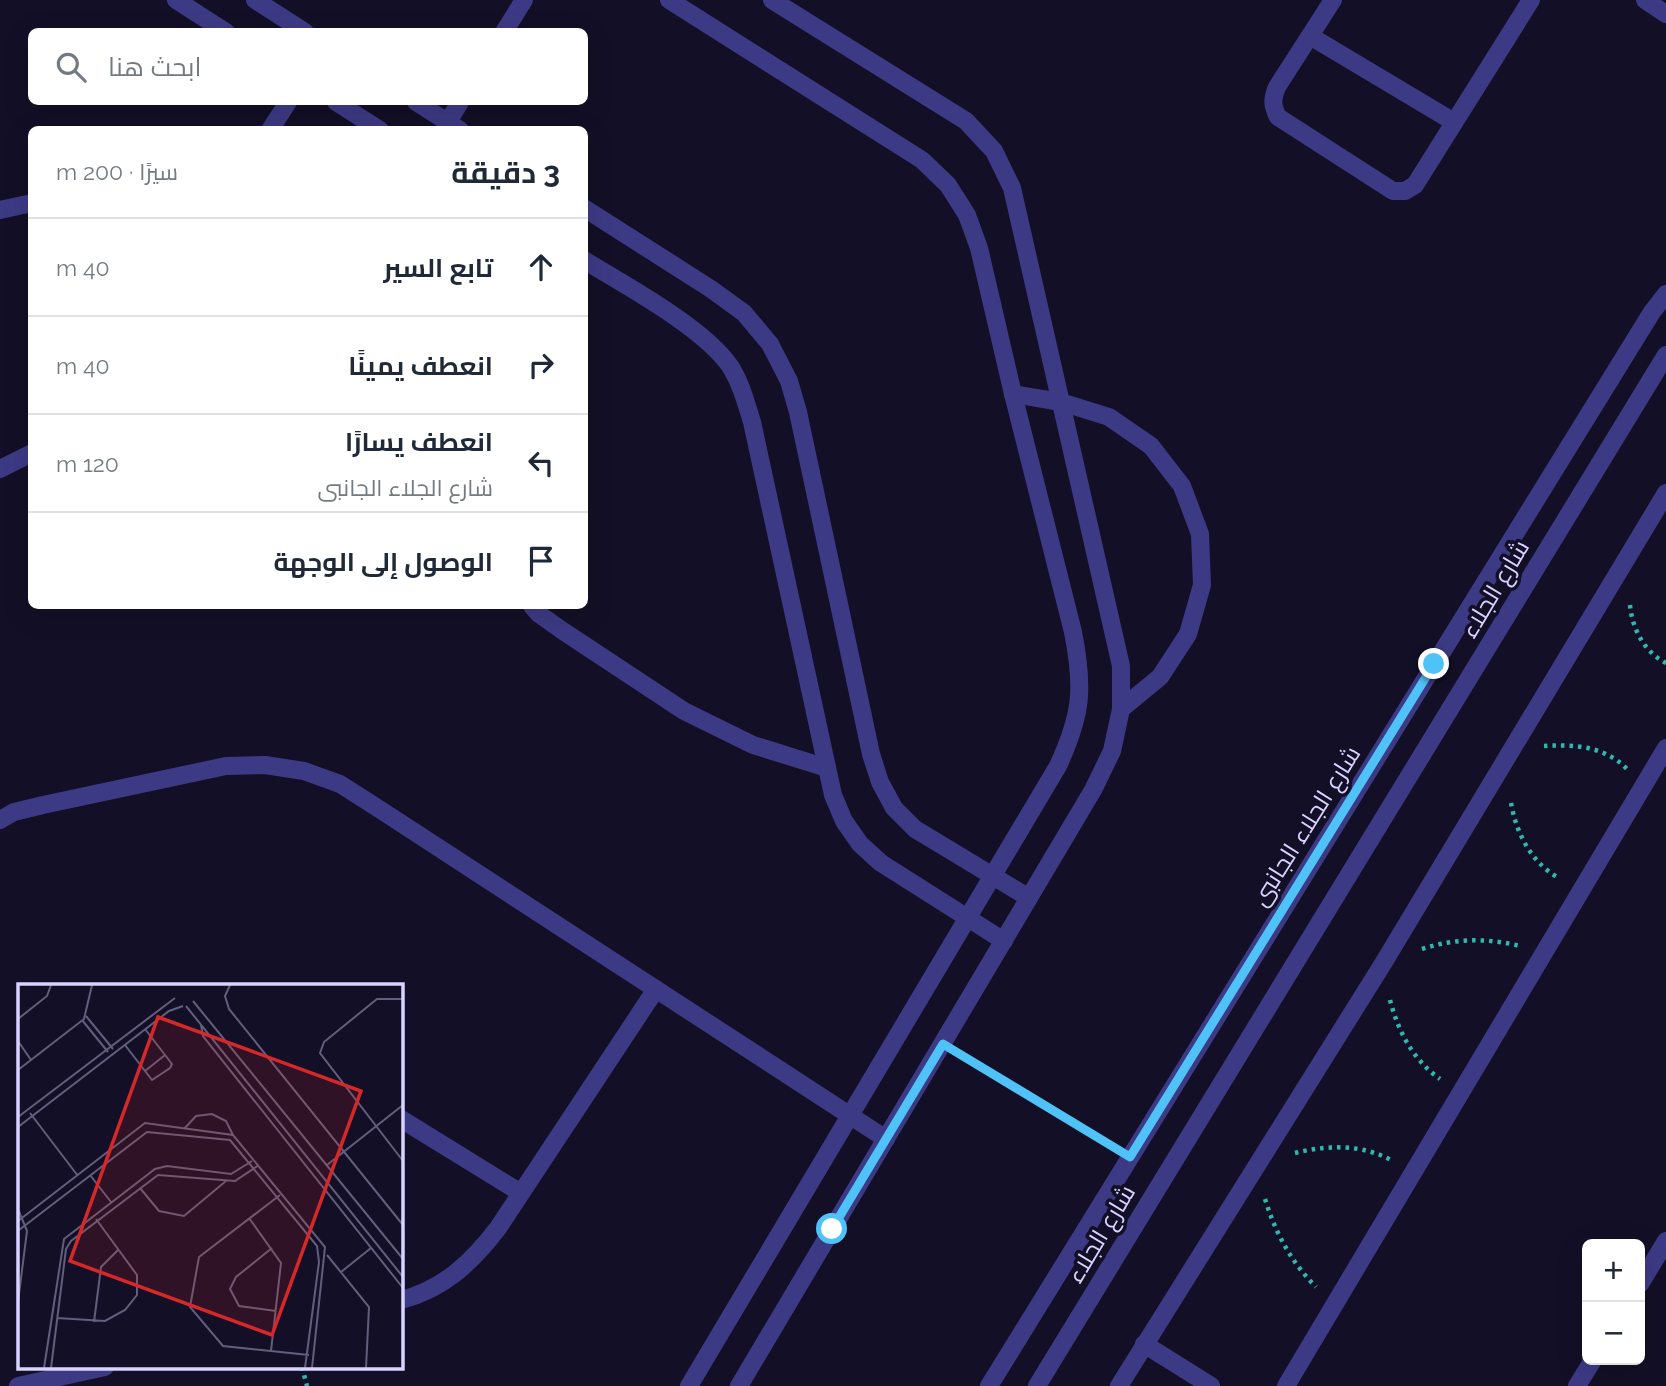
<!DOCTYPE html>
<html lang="ar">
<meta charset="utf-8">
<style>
:root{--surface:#fff;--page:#f2f2f3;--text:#1f2937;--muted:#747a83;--line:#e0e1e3}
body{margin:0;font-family:Raleway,Cairo,sans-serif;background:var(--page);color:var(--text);direction:rtl}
.controls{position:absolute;right:21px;bottom:21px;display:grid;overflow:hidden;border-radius:10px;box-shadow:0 7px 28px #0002}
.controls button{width:63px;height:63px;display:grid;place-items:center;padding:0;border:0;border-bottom:2px solid var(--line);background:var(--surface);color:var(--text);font:35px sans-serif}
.stop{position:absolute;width:21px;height:21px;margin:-16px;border:5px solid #4fc3f7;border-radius:50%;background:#fff}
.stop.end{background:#4fc3f7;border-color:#fff;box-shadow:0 2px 7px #0008}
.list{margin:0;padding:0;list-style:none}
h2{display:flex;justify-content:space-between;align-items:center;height:91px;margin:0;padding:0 28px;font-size:30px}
h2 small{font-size:23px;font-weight:400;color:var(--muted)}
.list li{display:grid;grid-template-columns:46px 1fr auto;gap:21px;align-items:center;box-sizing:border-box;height:98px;padding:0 28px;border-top:2px solid var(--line)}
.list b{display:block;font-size:26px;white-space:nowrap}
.list p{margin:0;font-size:23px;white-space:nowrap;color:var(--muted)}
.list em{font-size:23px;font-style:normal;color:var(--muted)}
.icon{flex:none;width:38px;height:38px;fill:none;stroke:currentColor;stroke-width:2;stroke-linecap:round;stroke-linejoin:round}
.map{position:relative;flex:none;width:1666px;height:1386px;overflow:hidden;direction:ltr}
.search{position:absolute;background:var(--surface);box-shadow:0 7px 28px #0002;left:28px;top:28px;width:560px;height:77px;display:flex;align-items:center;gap:18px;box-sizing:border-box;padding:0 24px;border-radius:10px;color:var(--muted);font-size:26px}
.panel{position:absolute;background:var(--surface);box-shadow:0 7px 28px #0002;left:28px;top:126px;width:560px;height:483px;border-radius:10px;direction:rtl}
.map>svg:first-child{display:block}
</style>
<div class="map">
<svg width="1666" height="1386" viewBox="0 0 1666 1386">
<rect width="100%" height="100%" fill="#130f26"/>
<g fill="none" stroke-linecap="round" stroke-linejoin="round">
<g stroke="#2fb8b0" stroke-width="4.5" stroke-dasharray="3.5 5" stroke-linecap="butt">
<path d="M 1630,605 C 1632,628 1644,652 1666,663"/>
<path d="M 1544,746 C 1573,744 1605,746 1627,769"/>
<path d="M 1511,803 C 1516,832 1531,863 1559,878"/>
<path d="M 1422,949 C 1455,938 1488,938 1520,946"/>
<path d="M 1390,1000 C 1398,1031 1413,1060 1440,1079"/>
<path d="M 965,1057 L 1110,1144"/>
<path d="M 1295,1153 C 1327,1145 1361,1144 1391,1160"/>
<path d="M 1265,1199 C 1275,1232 1291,1262 1316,1287"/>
<path d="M 302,1367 L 307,1386"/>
</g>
<g stroke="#3d3a85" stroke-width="18">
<path d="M 176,0 L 226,32"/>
<path d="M 255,0 L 305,32"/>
<path d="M 669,0 L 922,160 L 948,185 L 967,215 L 979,248 L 1013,394 L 1073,632 C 1084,688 1082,714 1058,766 L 689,1386"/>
<path d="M 1333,0 L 1277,87 C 1272,99 1272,106 1278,117 L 1393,191 L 1405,191 L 1415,185 L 1531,0"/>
<path d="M 1645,0 L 1666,14"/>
<path d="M 504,32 L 524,0"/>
<path d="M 1310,36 L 1454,122"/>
<path d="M 336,102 L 380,130"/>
<path d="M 416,102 L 460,130"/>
<path d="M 448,122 L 460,102"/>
<path d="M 270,130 L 288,102"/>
<path d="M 584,208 L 711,289 L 744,313 L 770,344 L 789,381 L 798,412 L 871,754 L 880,782 L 894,808 L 915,829 L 1029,898"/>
<path d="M 0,210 L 32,203"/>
<path d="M 584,260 C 626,286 703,327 730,366 C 741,383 746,403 752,422 L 833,795 L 844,821 L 860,844 L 881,863 L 1004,941"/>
<path d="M 1013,394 L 1061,402 L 1109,417 L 1151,446 L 1182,486 L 1200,534 L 1202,585 L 1188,634 L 1160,677 L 1121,709"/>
<path d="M 0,469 L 32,453"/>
<path d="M 532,606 L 539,614 L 563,631 L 684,711 L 753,745 L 827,768"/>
<path d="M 0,820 L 14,812 L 43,805 L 226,766 L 265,765 L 304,771 L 340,784 L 373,805 L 886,1139"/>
<path d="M 401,1119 L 521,1193"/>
<path d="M 1640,1284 L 1666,1241"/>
<path d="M 401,1300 C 444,1289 472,1262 498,1228 L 656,989"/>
<path d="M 1144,1344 L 1211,1386"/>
<path d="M 18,1386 L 105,1367"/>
<path d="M 739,1386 L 1093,790 L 1112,751 L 1121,709 L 1121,666 L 1012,188 L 994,151 L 966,121 L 772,0"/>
<path d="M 989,1386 L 1652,312 L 1666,294"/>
<path d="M 1286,1386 L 1666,748"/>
<path d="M 1577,1386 L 1593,1360"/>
</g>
<g stroke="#3d3a85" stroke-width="18">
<path d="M 1037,1386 L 1666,355"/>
<path d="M 1119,1386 L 1384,962 L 1666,493"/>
</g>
</g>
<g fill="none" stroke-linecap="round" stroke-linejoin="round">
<path stroke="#4fc3f7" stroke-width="9" d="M 832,1229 L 943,1044 L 1130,1157 L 1434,664"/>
</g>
<g text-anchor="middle" stroke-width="7" stroke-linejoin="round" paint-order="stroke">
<g font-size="24" fill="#d9d4ff" stroke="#130f26">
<text transform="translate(1495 589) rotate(-59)" y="8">شارع الجلاء</text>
<text transform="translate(1306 826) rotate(-58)" y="8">شارع الجلاء الجانبى</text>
<text transform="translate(1101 1234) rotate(-59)" y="8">شارع الجلاء</text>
</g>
</g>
<g transform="translate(18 984)">
<rect width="385" height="385" fill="#130f26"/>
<path fill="none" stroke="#625e7d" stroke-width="2" d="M 212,1 L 207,12 L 211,25 L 385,241M 385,15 L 359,15 L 306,58 L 302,69 L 385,177M 175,17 L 385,275M 168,22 L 385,293M 68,32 L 95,65M 0,35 L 29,12 L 33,1M 64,36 L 90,68M 183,41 L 185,52 L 385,304M 0,57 L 13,76M 107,61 L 134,96 L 152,84 L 154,80 L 127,45M 0,86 L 66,35 L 74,1M 127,87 L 147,71M 12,129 L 60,192M 0,133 L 157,14M 0,143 L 151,27 L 165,22M 166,145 L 178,132 L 194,130 L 208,137 L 215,151M 309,181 L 385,121M 72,191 L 93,218M 122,204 L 141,227 L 166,232 L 208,197M 262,211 L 181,273 L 172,323 L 205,362 L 291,371M 0,225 L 9,247 L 0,318M 231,234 L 263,279 L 253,367M 0,237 L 127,139 L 215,151 L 307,263 L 294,384M 1,246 L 129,148 L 212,156 L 299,262 L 301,278 L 287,384M 254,264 L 218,293 L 212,305 L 221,322 L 258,327M 309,271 L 351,323 L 348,384M 323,288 L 353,264M 39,334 L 87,337 L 107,326 L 119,311 L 119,291 L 78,235M 76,338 L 83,283 L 101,265M 26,384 L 46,255 L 137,185 L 149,182 L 213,190 L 234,177M 33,384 L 48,265 L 53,257 L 140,191 L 217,197 L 241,181"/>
<path fill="#d62828" fill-opacity="0.15" stroke="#d62828" stroke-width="3.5" d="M 140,33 L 343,107 L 254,351 L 52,277 Z"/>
<rect width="385" height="385" fill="none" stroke="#d9d4ff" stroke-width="3.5"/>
</g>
</svg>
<div class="controls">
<button>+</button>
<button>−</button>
</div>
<div class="stop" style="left:832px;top:1229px"></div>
<div class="stop end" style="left:1434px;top:664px"></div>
<div class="search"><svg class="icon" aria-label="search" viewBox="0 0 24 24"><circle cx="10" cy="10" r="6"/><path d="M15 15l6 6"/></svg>ابحث هنا</div>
<section class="panel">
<h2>3 دقيقة<small>سيرًا · 200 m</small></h2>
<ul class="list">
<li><svg class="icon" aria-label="ahead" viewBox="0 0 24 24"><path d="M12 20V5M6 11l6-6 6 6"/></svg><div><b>تابع السير</b></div><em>40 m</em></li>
<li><svg class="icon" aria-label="right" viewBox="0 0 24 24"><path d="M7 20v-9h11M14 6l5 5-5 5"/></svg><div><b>انعطف يمينًا</b></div><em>40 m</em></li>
<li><svg class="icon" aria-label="left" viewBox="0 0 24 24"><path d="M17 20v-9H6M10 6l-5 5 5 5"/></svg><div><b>انعطف يسارًا</b><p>شارع الجلاء الجانبى</p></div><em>120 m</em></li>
<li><svg class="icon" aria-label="arrive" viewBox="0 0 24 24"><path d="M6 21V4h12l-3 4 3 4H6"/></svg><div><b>الوصول إلى الوجهة</b></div></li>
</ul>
</section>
</div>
